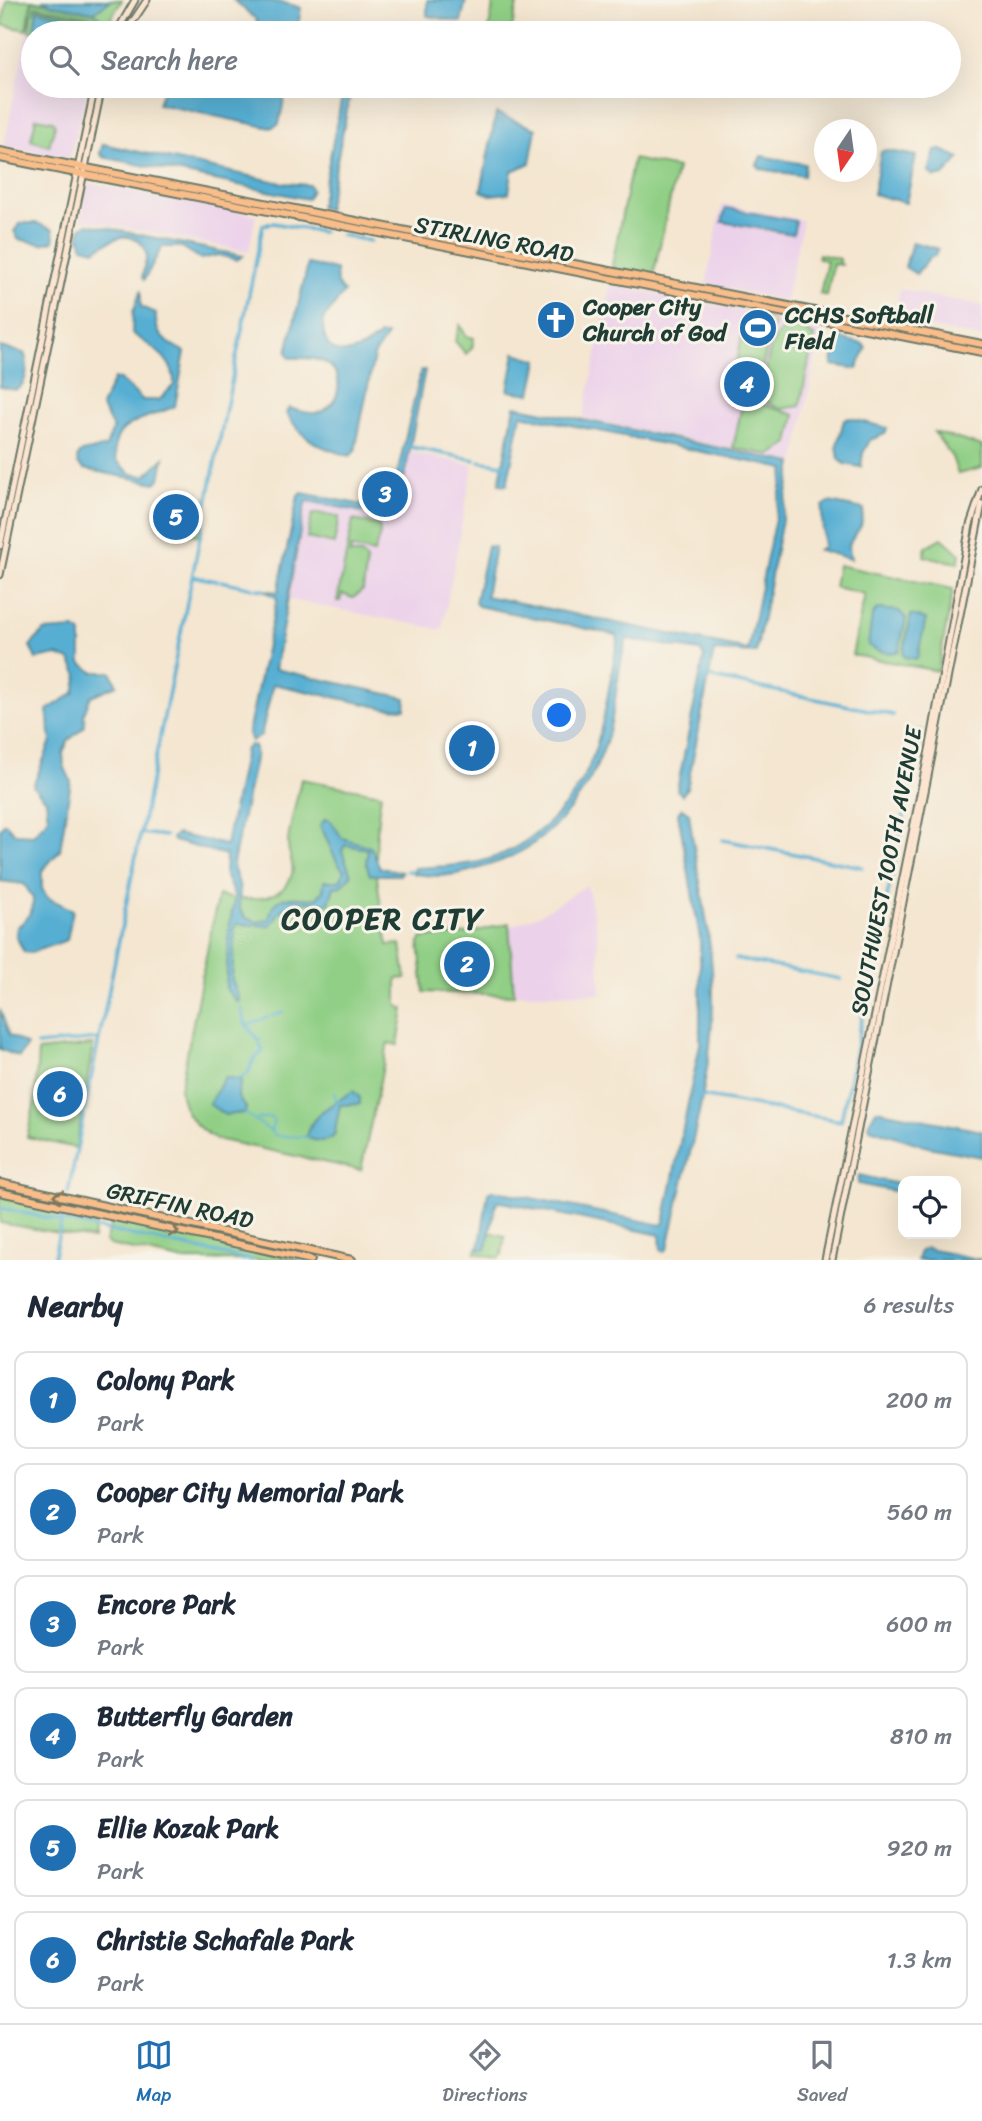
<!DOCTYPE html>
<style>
:root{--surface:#fff;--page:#f6f6f7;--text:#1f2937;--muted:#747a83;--line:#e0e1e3;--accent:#1f6fb2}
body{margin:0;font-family:Sriracha,sans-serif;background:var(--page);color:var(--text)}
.controls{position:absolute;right:21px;bottom:21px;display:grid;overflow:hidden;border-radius:14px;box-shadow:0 7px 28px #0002}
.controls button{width:63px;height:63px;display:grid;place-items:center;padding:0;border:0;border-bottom:2px solid var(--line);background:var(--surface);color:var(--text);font:35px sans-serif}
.compass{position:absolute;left:814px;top:119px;width:63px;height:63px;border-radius:50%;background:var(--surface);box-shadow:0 7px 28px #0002;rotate:193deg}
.you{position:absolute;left:560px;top:716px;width:24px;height:24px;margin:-18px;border:5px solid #fff;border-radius:50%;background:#1a73e8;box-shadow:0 0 0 10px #1a73e833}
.badge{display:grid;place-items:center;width:46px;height:46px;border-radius:50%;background:var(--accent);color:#fff;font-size:23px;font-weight:700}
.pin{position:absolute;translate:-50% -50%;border:4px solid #fff;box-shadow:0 2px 7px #0006}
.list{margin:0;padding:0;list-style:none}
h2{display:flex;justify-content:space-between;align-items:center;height:91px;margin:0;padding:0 28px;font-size:30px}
h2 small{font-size:23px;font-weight:400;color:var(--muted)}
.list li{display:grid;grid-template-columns:46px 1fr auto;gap:21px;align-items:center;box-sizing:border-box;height:98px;margin:0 14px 14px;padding:0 14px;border:2px solid var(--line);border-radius:14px}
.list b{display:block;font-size:26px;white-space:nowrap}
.list p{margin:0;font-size:23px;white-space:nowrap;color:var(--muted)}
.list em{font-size:23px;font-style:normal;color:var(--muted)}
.icon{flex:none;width:38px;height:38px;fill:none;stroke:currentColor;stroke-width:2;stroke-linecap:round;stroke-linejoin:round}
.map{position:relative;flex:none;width:982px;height:1260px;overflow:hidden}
.search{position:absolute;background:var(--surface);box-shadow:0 7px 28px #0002;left:21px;right:21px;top:21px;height:77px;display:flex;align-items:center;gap:18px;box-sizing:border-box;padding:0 24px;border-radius:38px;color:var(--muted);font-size:26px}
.sheet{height:763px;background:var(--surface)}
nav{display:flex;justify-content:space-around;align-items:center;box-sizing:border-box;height:98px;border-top:2px solid var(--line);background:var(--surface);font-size:19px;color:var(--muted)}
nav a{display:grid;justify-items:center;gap:4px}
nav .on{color:var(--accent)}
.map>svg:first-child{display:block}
</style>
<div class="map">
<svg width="982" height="1260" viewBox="0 0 982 1260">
<rect width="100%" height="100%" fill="#f7f3e8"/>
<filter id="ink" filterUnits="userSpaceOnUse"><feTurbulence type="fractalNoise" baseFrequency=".0143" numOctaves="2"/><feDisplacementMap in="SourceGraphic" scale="14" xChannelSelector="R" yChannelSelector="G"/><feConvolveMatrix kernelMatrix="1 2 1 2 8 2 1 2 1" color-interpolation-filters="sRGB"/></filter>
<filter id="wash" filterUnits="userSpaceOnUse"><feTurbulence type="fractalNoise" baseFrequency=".00686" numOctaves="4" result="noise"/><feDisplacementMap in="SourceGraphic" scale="28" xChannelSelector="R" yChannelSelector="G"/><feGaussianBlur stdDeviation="1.57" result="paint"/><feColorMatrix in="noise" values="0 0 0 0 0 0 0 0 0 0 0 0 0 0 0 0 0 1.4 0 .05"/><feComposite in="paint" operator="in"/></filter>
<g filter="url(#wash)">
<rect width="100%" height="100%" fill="#f4e6d0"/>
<g fill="#ecd1ea">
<path d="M 27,31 L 38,33 L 33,33 L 33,86 L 89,86 L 69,158 L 4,147 Z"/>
<path d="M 88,183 L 256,215 L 249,252 L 81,219 Z"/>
<path d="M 722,204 L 803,220 L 786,301 L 706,284 Z"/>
<path d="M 611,285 L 822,326 L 795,462 L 583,418 Z"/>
<path d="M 900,289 L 982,306 L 982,338 L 894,320 Z"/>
<path d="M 409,452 L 473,465 L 442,630 L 276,597 L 297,495 L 396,513 Z"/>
<path d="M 587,885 L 597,932 L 601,994 L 514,994 L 510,926 L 539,915 Z"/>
</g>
<g fill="#90cf85" stroke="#58865c" stroke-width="2">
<path d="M 7,0 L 32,0 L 26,30 L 2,25 Z"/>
<path d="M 111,0 L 122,0 L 102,33 L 96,33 L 100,21 L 94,12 Z"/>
<path d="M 494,0 L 518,0 L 511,33 L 488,33 Z"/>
<path d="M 35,7 L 92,18 L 90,33 L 29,31 L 32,9 Z"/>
<path d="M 36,118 L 53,121 L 55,125 L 49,146 L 31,140 Z"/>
<path d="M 633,159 L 677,168 L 653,277 L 614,269 L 612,265 Z"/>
<path d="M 819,254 L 840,259 L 839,264 L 843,265 L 833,264 L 827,296 L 820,294 L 827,261 L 818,258 Z"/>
<path d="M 746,314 L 771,319 L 774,323 L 760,375 L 749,373 L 748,378 L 734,375 Z"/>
<path d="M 460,325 L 466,336 L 474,338 L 472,348 L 466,354 L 455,341 Z"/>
<path d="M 794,325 L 814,336 L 800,406 L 780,409 L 762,399 C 766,376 766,328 794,325 Z"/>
<path d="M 750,400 L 795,415 L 789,443 L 771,455 L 733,448 L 742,405 Z"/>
<path d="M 934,432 L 982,446 L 982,468 L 958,474 L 952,457 Z"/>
<path d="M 378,479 L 395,483 L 390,510 L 378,508 L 380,500 L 372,487 Z"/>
<path d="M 177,500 L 203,524 L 201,536 L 157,527 L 155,510 L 168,507 Z"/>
<path d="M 317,513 L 339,517 L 334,544 L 307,538 L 312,515 Z"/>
<path d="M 353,520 L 379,525 L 380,534 L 374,553 L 351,548 L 350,554 L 361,554 L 367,560 L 363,590 L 353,598 L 342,594 L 340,601 L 337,601 Z"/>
<path d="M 942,538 L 960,554 L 958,563 L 924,556 L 926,547 Z"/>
<path d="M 838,565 L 953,589 L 938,671 L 852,655 L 865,594 L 834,587 Z"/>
<path d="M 301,779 L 381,794 C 372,855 376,885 388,945 L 401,944 L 406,978 L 397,979 L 397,1005 L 404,1009 L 398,1045 L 388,1043 L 361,1170 L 216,1139 C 195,1127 183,1114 180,1089 L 218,895 C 241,902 284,903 292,874 C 295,864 287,853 288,842 C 290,821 297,800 301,779 Z"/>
<path d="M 509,923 L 514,995 L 424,992 L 419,943 L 422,938 L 470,933 Z"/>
<path d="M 93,1045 L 76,1148 L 27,1137 L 35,1101 L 38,1051 Z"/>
<path d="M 0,1196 L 96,1218 L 93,1239 L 0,1223 Z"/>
<path d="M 113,1220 L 301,1260 L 181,1260 L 110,1245 L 105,1241 Z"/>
<path d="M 489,1232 L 505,1236 L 502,1255 L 498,1258 L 475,1253 L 478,1246 L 485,1250 Z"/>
</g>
<path fill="#74b272" stroke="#4a7853" stroke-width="2" d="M 32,0 L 94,12 L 100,17 L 96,33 L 90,33 L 92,18 L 35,7 L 26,30 Z"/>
<path fill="#eeda9e" stroke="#868c69" stroke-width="2" fill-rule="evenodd" d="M 746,314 L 771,319 L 774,323 L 765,350 L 749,347 L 742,333 ZM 746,316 L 756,318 L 758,332 L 766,338 L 764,348 L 749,345 L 743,332 Z"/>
<g fill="#56afd3" stroke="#3a7684" stroke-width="2">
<path d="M 42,0 L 111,0 L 94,12 L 53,5 Z"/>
<path d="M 233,0 C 257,0 280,0 301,8 L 297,33 L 260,33 L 256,19 Z"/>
<path d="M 427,0 L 466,0 L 461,22 L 427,16 Z"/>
<path d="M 37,10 L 89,21 L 88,33 L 59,33 L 34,28 Z"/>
<path d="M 164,86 L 287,86 L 279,124 L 271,128 L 158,104 Z"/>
<path d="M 344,86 L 352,86 L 327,210 L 320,207 Z"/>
<path d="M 496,113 L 536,129 L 530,163 L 512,171 L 509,193 L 490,195 L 481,191 Z"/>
<path d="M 103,144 L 282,183 L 309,185 L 312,190 L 307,199 L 103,157 L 100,153 Z"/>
<path d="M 939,149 L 960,158 L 944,175 L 934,177 L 929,172 L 935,150 Z"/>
<path d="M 885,150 L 916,156 L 906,203 L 873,194 L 881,152 Z"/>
<path d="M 761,156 L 805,164 L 804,176 L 761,169 L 757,165 Z"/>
<path d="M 726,208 L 796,221 L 793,234 L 722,222 Z"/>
<path d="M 21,223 L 37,223 L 53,230 L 54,241 L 42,244 L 18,239 L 14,231 Z"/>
<path d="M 88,224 L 243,256 L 237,260 L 218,255 L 201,259 L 182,247 L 162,247 L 144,280 L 142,277 L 147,256 L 143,245 C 124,228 112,241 95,250 L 83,247 L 79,235 L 81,228 Z"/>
<path d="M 912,242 L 938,249 L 935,256 L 929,258 L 916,274 L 905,267 Z"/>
<path d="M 308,264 L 336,270 L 337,284 L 344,292 L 323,320 C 322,364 356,357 380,335 L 387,335 L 374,356 L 355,451 L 350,456 C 319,448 303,440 286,413 L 289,408 C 298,410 308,414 317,413 C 341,407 347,373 324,362 C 314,357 301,358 290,358 L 287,352 Z"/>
<path d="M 141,290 L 141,307 L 156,313 C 154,337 166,342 185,352 L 175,406 C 150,419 105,421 117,461 L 131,474 L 145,476 L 164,458 L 160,479 L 155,483 L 84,469 L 78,464 L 77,457 L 82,452 L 106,447 L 113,428 L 101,406 L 114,379 L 119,379 L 143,400 L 159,400 L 174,385 C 175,358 152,348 132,333 L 133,312 Z"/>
<path d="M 839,338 L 863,344 L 866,348 L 857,369 L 832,365 L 836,339 Z"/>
<path d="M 0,347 L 24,353 C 29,365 28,383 16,390 L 0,387 Z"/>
<path d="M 515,353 L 538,360 L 531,394 L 508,391 Z"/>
<path d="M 421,370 L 425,370 L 397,515 L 393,518 L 308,501 L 305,504 L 275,669 L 406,698 L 405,709 L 384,708 L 273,684 L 261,736 L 251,741 L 248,733 L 277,598 L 263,590 L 278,592 L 298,496 L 302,493 L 389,510 Z"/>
<path d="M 515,406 L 793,463 L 756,653 L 714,651 L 687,789 L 682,795 L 677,790 L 704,656 L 700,651 L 627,639 C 617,666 617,699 610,728 C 595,788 552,845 492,864 C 466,873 440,880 413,873 L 414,868 C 436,867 458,866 479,862 C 529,850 577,804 593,756 C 606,719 610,677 618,639 L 616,635 L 478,606 L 475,603 L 487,546 L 495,547 L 486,596 L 748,650 L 785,469 L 521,415 L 507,485 L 499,484 Z"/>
<path d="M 849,418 L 887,428 L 885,434 L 870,440 L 863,453 L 861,467 L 844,464 L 839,459 L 837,445 L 844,420 Z"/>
<path d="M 829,502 L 864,509 L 861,526 L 848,546 L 851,559 L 818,550 L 823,547 C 825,532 820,521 823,506 Z"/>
<path d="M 877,609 L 899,611 L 906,618 L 899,651 C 890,655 875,651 868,645 L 872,616 Z"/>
<path d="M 911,615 L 926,619 L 917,659 L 905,657 L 903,654 Z"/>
<path d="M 75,629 L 81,633 L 81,663 L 93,672 L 111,672 L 117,685 L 91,696 L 84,714 L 85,726 L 68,741 L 63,753 L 64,766 L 71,781 L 60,850 L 42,871 L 42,889 L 48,898 L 73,910 L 67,940 L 30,953 L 24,952 L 16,936 L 17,927 C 28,919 33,912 33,898 L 24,884 L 0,881 L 0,828 L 5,823 L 16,834 L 33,835 L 48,819 L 46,800 L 33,786 L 51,741 L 47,710 L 74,693 L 78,675 L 70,660 L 57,655 L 36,659 L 30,646 L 44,631 Z"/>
<path d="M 250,745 L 254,746 L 256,754 L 233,863 C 233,873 238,877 239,885 C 243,901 233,903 246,918 L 258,922 L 269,919 C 275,887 297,901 317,898 L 323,891 L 324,881 L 340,881 L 344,871 C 331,857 330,842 320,826 L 325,819 L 331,821 L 342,838 L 371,847 L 380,868 L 402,872 L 400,875 L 370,875 L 366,863 L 368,849 L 345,845 L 342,851 L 351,875 L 342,886 L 334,887 L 329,904 C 319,902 294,900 284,908 C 277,913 276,922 269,926 L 235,924 L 232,980 L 240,1001 L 237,1002 L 226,989 L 229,927 L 235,897 L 225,875 L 226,855 L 173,841 L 172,838 L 177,834 L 226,845 L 245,750 Z"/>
<path d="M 682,808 L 689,813 C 697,877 714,938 713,1003 C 711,1086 685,1167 668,1248 L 664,1252 L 661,1250 L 660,1235 L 497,1201 L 486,1249 L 479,1250 L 488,1193 L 493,1190 L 662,1225 L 664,1222 L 700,1044 L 700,938 L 678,813 Z"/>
<path d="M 0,1009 L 9,1035 L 27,1045 L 19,1057 L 0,1049 Z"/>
<path d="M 225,1077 L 242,1080 C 237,1093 235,1097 246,1107 L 245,1113 L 225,1115 L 209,1104 Z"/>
<path d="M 353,1091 L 360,1098 L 360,1104 L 340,1105 L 334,1136 C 327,1143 313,1142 306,1136 C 313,1112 334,1104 353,1091 Z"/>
<path d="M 876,1110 L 982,1131 L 982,1157 L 928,1147 L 870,1128 L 869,1123 Z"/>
<path d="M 859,1175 L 903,1185 L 903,1193 L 858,1184 Z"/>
<path d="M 926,1248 L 933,1250 L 982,1260 L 917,1260 L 920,1251 Z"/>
</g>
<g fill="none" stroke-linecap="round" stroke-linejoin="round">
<g stroke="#56afd3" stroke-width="2">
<path d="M 271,1016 L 284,1012"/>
<path d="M 247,1026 L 268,1017"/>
<path d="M 334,1092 L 337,1103"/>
<path d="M 245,1113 L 277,1136 L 308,1137"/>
<path d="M 258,1119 L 270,1117 L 274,1121 L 271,1131"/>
</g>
<g stroke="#56afd3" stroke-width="3.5">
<path d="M 341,235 L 370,241"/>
<path d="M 411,447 L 475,460"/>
<path d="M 480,461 L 503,465"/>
<path d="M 192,576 L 217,581"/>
<path d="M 221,581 L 253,588"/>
<path d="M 257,589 L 263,590"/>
<path d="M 709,677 L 893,715"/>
<path d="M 140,833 L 165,836"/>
<path d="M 723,840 L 862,867"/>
<path d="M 899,841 L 921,730"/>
<path d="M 407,871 L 412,871"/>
<path d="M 736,959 L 841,979"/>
<path d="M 241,1008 L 245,1023 L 259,1041"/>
<path d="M 37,1045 L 99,1039"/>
<path d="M 239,1078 L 248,1074 L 253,1060 L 263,1051 L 260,1045"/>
<path d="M 702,1096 L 841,1121 L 895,859"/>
<path d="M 68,1193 L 263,225 L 273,223 L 322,232"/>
<path d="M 0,1208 L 251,1260"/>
<path d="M 53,1260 L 63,1214"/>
</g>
</g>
</g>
<g filter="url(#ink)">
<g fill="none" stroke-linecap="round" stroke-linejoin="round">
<defs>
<g id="secondary">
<path d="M 116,33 L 135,0"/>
<path d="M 125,33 L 147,0"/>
<path d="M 0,546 L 95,86"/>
<path d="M 0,575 L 102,86"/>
<path d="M 825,1260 L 930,745 L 970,525 L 982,489"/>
<path d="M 832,1260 L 982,504"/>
</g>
<g id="primary">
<path d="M 0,151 L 982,344"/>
<path d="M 0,158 L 982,352"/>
<path d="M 0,1183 L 352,1260"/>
<path d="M 0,1192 L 311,1260"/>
</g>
</defs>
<use href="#secondary" stroke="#6a786b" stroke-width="9"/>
<use href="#primary" stroke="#6a786b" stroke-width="10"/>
<use href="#secondary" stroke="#fce5d0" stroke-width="5"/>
<use href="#primary" stroke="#f8bd89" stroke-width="6"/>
</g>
<defs><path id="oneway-chevron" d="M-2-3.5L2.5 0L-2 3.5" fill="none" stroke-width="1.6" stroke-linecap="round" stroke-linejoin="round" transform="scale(1.75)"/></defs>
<g stroke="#81775a">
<use href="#oneway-chevron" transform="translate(58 1196) rotate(-167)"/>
<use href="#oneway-chevron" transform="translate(174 1231) rotate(12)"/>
</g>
</g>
<defs>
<symbol id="church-disc" viewBox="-11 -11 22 22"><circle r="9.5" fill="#1f6fb2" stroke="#f7f3e8"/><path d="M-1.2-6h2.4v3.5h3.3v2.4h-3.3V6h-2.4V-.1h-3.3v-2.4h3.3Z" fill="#fff"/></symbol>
<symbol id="stadium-disc" viewBox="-11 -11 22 22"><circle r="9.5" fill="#1f6fb2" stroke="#f7f3e8"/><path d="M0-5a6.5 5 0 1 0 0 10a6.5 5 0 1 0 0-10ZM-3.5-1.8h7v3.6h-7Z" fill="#fff"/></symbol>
</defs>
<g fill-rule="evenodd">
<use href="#church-disc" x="534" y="298" width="44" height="44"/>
<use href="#stadium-disc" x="736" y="306" width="44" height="44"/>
</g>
<g text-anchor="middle" stroke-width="6" stroke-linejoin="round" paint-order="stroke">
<g font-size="23" fill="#1f3d34" stroke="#f7f3e8">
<text transform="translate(494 239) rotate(11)" y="8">STIRLING ROAD</text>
<text transform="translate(886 871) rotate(-79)" y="8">SOUTHWEST 100TH AVENUE</text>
<text transform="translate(180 1205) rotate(12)" y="8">GRIFFIN ROAD</text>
</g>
<g font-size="23" font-weight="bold" fill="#1f3d34" stroke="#f7f3e8" text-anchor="start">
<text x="583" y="315">Cooper City<tspan x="583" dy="26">Church of God</tspan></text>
<text x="785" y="323">CCHS Softball<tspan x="785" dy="26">Field</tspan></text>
</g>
<g font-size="30" font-weight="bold" letter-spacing="2" fill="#1f3d34" stroke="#f7f3e8">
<text x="383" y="929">COOPER CITY</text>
</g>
</g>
</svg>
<div class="controls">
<button><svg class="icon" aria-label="locate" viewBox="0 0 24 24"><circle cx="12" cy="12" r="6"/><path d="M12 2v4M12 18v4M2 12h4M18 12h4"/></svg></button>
</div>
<svg class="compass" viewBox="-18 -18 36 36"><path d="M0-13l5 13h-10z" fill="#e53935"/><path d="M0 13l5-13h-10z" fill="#747a83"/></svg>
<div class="you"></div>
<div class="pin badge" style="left:472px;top:748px">1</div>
<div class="pin badge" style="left:467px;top:964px">2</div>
<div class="pin badge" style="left:385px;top:494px">3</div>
<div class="pin badge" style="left:747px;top:384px">4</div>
<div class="pin badge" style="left:176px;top:517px">5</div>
<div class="pin badge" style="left:60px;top:1094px">6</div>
<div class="search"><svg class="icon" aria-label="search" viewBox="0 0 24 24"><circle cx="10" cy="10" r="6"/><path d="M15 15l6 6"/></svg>Search here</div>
</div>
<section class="sheet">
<h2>Nearby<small>6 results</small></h2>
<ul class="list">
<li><span class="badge">1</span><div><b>Colony Park</b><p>Park</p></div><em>200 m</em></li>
<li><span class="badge">2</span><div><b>Cooper City Memorial Park</b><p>Park</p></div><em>560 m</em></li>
<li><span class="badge">3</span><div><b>Encore Park</b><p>Park</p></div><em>600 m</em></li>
<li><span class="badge">4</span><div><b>Butterfly Garden</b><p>Park</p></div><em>810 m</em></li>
<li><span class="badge">5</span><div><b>Ellie Kozak Park</b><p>Park</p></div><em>920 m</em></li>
<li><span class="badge">6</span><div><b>Christie Schafale Park</b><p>Park</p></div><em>1.3 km</em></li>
</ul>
</section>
<nav>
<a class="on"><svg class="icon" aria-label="map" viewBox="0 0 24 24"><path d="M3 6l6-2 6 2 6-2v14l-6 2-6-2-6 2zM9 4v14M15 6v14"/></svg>Map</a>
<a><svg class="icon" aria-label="directions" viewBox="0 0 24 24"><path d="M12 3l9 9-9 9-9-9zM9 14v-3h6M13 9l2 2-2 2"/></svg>Directions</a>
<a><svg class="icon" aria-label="saved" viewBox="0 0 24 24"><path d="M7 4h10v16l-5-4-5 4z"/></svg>Saved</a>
</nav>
